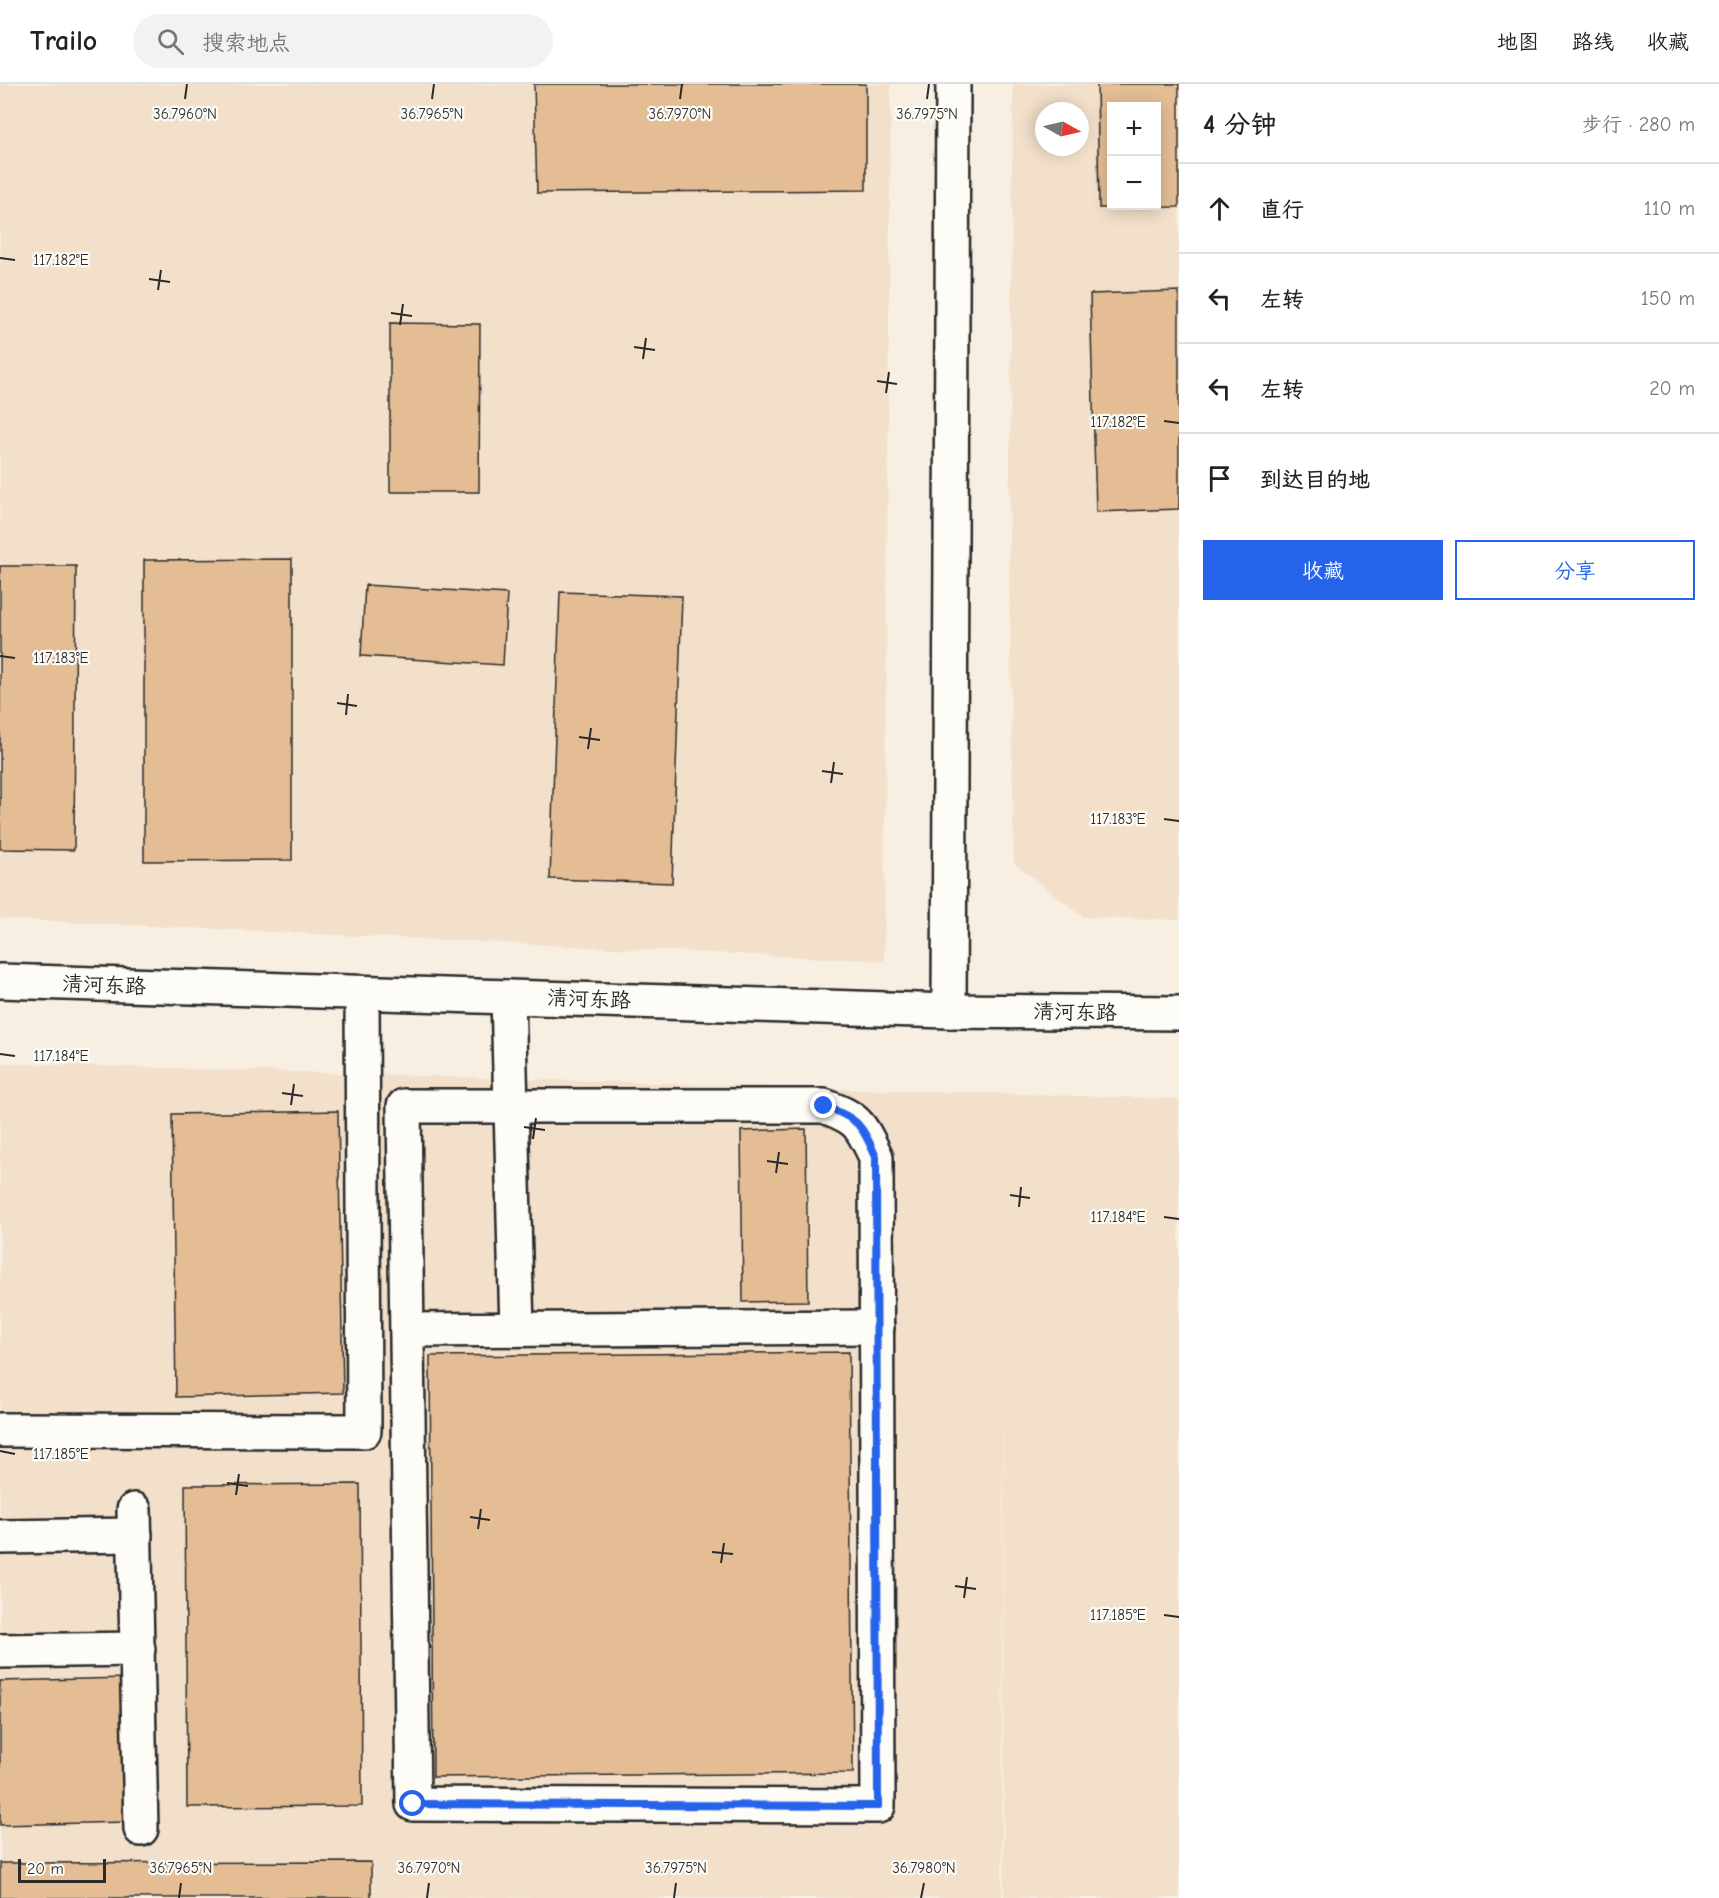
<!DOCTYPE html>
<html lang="zh">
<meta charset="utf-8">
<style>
:root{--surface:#fff;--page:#f2f2f2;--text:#222;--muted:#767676;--line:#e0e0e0;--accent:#2563eb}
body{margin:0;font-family:"Comic Neue","LXGW WenKai TC",sans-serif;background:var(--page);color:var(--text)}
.controls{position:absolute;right:18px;top:18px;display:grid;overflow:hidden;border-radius:0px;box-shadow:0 3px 15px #0003}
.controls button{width:54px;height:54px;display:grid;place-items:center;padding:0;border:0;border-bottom:2px solid var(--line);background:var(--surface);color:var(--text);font:30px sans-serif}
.compass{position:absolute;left:1035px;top:18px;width:54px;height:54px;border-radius:50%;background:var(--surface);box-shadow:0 3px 15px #0003;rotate:98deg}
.scale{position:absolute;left:18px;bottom:15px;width:88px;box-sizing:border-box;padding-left:6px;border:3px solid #2b2b2b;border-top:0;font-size:16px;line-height:21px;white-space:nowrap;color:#2b2b2b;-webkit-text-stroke:4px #fdfcf7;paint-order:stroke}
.stop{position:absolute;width:18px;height:18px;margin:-14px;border:4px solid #2563eb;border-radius:50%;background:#fff}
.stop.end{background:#2563eb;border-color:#fff;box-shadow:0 2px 6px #0008}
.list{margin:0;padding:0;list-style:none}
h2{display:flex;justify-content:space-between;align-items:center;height:78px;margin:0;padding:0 24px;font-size:26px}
h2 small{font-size:20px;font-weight:400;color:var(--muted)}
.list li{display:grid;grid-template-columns:39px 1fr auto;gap:18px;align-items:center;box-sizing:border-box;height:90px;padding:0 24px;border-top:2px solid var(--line)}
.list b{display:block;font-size:22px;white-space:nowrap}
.list em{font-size:20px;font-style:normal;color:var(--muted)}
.actions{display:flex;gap:12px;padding:18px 24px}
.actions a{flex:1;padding:14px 0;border:2px solid var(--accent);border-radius:0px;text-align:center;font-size:21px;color:var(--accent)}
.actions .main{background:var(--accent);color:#fff}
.icon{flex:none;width:33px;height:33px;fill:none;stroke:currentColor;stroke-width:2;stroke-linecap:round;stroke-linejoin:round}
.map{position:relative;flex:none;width:1179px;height:1814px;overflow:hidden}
header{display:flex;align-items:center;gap:36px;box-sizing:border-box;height:84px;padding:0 30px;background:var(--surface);border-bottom:2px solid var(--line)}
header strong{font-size:28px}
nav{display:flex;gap:33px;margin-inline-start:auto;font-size:21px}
.search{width:420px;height:54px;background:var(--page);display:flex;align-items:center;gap:15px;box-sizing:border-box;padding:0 21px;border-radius:33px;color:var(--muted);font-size:22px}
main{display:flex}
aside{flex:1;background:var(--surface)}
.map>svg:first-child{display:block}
</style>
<header>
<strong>Trailo</strong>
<div class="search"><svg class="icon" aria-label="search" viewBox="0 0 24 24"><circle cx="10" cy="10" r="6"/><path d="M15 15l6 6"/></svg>搜索地点</div>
<nav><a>地图</a><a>路线</a><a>收藏</a></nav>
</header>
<main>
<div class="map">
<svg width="1179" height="1814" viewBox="0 0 1179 1814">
<rect width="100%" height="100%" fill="#f8efe3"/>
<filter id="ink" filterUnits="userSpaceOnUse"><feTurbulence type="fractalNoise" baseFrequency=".0167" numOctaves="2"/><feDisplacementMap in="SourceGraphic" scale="12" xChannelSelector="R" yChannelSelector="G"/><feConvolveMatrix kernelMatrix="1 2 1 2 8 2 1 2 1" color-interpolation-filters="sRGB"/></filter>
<g filter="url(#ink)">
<g fill="#f2e0cb" fill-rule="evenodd">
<path d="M 0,0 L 891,0 L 884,877 L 0,835 Z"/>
<path d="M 1013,0 L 1179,0 L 1179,836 L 1083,833 L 1014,779 L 1009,491 ZM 1112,22 L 1156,22 L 1156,122 L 1112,122 ZM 1044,27 L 1080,27 L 1080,63 L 1044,63 Z"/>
<path d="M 0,979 L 1179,1015 L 1179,1814 L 1004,1814 L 1003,1274 L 1002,1814 L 0,1814 Z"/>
</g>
<g fill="#e4bd94" stroke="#2b2b2b" stroke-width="1.5" fill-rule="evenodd">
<path d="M 534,0 L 866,0 L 866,106 L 537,109 Z"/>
<path d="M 1097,0 L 1179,0 L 1179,123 L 1099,124 ZM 1112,22 L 1156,22 L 1156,122 L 1112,122 Z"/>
<path d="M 1179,207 L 1179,425 L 1096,428 L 1090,210 Z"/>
<path d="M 390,239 L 480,240 L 479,408 L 390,408 Z"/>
<path d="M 292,475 L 292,776 L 144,777 L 144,476 Z"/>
<path d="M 0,482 L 76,482 L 74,766 L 0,765 Z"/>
<path d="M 365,501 L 507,510 L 503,581 L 361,572 Z"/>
<path d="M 560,508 L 682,512 L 672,799 L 550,795 Z"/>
<path d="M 338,1027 L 343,1309 L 176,1313 L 172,1030 Z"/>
<path d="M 806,1045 L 808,1217 L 743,1218 L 741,1047 Z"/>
<path d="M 849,1268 L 853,1689 L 433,1693 L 430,1272 Z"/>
<path d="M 360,1400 L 362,1722 L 187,1723 L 185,1401 Z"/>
<path d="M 126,1594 L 128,1738 L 0,1741 L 0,1597 Z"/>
<path d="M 371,1778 L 371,1814 L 0,1814 L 0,1779 Z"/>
</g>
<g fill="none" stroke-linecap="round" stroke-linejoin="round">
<defs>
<g id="minor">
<path d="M 0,897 L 949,927 L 1179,929"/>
<path d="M 508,913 L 517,1245"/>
<path d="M 949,927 L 953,0"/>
<path d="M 404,1022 L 824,1022 C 859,1035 860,1040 876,1073 L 878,1722 L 413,1720 Z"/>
<path d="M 407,1246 L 877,1243"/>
<path d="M 0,1346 L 364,1347 L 362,909"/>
<path d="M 134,1426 L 141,1745"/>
<path d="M 0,1453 L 135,1451"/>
<path d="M 0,1567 L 138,1565"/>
</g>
</defs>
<use href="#minor" stroke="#2b2b2b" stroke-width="38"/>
<use href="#minor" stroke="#fdfcf7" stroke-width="33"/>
</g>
</g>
<g fill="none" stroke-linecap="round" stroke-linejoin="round" filter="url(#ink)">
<path stroke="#2563eb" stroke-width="8" d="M 413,1720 L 878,1722 L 876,1073 C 861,1040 859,1035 824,1022"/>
</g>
<path fill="none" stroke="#2b2b2b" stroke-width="2" d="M 185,15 L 187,0M 432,15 L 434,0M 680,15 L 682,0M 927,15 L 929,0M 0,174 L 15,176M 149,195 L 170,198M 158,206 L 161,186M 391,229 L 412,232M 400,241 L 403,220M 634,263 L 655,266M 643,275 L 646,254M 877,297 L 897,300M 886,309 L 889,288M 1164,337 L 1179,339M 0,572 L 15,574M 337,619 L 357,622M 346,631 L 348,610M 579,653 L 600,656M 588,665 L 591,644M 822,687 L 843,690M 831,699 L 834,678M 1164,735 L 1179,737M 0,970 L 15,972M 282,1009 L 303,1012M 291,1021 L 294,1000M 524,1043 L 545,1046M 533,1055 L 536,1034M 767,1077 L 788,1080M 776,1089 L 779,1068M 1010,1111 L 1030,1114M 1019,1123 L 1021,1103M 1164,1133 L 1179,1135M 0,1367 L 15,1370M 227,1399 L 248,1402M 236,1411 L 239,1390M 470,1433 L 490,1436M 478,1445 L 481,1425M 712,1468 L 733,1470M 721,1479 L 724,1459M 955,1502 L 976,1505M 964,1514 L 967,1493M 1164,1531 L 1179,1533M 179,1814 L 181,1799M 427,1814 L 429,1799M 674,1814 L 676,1799M 921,1814 L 924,1799"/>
<g text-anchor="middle" stroke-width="4.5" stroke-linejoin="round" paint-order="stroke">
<g font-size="21" fill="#2b2b2b" stroke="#fdfcf7">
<text transform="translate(104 901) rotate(2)" y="7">清河东路</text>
<text transform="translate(589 915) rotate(2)" y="7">清河东路</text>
<text transform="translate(1075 928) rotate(1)" y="7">清河东路</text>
</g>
</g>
<g font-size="15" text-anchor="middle" fill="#2b2b2b" stroke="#fdfcf7" stroke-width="4.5" stroke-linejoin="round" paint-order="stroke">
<text x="185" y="35">36.7960°N</text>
<text x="432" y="35">36.7965°N</text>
<text x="680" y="35">36.7970°N</text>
<text x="927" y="35">36.7975°N</text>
<text x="61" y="181">117.182°E</text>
<text x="1118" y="343">117.182°E</text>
<text x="61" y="579">117.183°E</text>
<text x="1118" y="740">117.183°E</text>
<text x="61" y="977">117.184°E</text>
<text x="1118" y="1138">117.184°E</text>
<text x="61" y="1375">117.185°E</text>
<text x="1118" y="1536">117.185°E</text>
<text x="181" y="1789">36.7965°N</text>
<text x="429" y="1789">36.7970°N</text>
<text x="676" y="1789">36.7975°N</text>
<text x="924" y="1789">36.7980°N</text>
</g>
</svg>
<div class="controls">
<button>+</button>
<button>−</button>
</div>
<svg class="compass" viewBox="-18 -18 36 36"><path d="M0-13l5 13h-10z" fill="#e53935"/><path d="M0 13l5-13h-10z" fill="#767676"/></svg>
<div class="scale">20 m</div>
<div class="stop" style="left:413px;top:1720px"></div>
<div class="stop end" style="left:824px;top:1022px"></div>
</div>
<aside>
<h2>4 分钟<small>步行 · 280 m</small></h2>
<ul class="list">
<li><svg class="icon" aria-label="ahead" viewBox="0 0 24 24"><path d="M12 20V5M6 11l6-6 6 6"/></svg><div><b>直行</b></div><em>110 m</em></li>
<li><svg class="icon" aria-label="left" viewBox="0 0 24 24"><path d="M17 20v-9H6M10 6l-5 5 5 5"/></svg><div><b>左转</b></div><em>150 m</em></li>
<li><svg class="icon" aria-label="left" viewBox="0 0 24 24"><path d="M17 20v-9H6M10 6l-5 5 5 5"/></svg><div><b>左转</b></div><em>20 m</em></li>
<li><svg class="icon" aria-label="arrive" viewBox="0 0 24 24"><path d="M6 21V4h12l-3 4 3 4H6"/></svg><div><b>到达目的地</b></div></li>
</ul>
<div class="actions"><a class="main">收藏</a><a>分享</a></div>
</aside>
</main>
